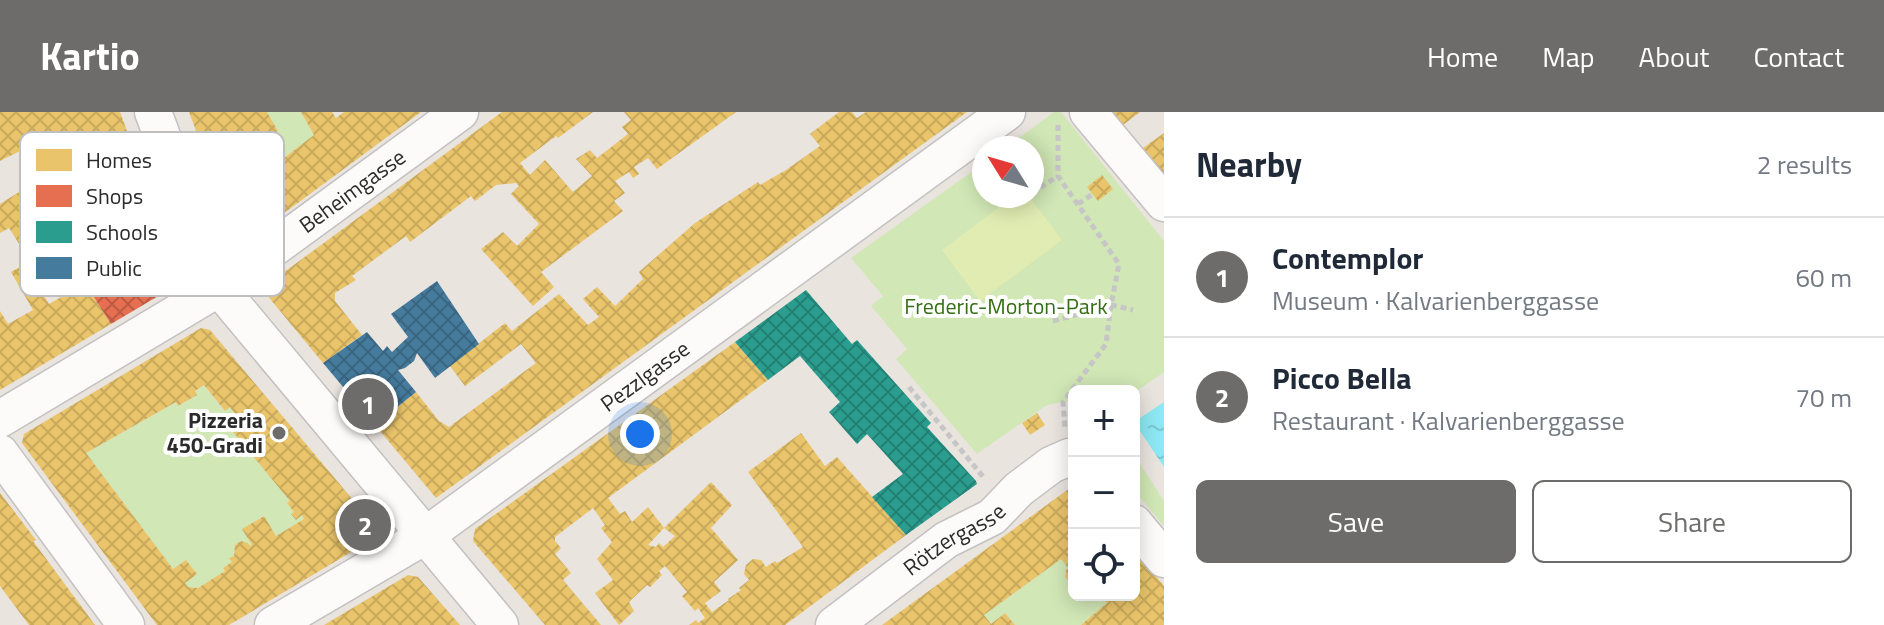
<!DOCTYPE html>
<meta charset="utf-8">
<style>
:root{--surface:#fff;--page:#f6f6f7;--text:#1f2937;--muted:#747a83;--line:#e0e1e3;--accent:#6e6c6a}
body{margin:0;font-family:"Titillium Web",sans-serif;background:var(--page);color:var(--text)}
.controls{position:absolute;right:24px;bottom:24px;display:grid;overflow:hidden;border-radius:12px;box-shadow:0 4px 20px #0003}
.controls button{width:72px;height:72px;display:grid;place-items:center;padding:0;border:0;border-bottom:2px solid var(--line);background:var(--surface);color:var(--text);font:40px sans-serif}
.compass{position:absolute;left:972px;top:24px;width:72px;height:72px;border-radius:50%;background:var(--surface);box-shadow:0 4px 20px #0003;rotate:307deg}
.you{position:absolute;left:640px;top:322px;width:28px;height:28px;margin:-20px;border:6px solid #fff;border-radius:50%;background:#1a73e8;box-shadow:0 0 0 12px #1a73e833}
.badge{display:grid;place-items:center;width:52px;height:52px;border-radius:50%;background:var(--accent);color:#fff;font-size:26px;font-weight:700}
.pin{position:absolute;translate:-50% -50%;border:4px solid #fff;box-shadow:0 2px 8px #0006}
.list{margin:0;padding:0;list-style:none}
h2{display:flex;justify-content:space-between;align-items:center;height:104px;margin:0;padding:0 32px;font-size:34px}
h2 small{font-size:26px;font-weight:400;color:var(--muted)}
.list li{display:grid;grid-template-columns:52px 1fr auto;gap:24px;align-items:center;box-sizing:border-box;height:120px;padding:0 32px;border-top:2px solid var(--line)}
.list b{display:block;font-size:30px;white-space:nowrap}
.list p{margin:0;font-size:26px;white-space:nowrap;color:var(--muted)}
.list em{font-size:26px;font-style:normal;color:var(--muted)}
.actions{display:flex;gap:16px;padding:24px 32px}
.actions a{flex:1;padding:18px 0;border:2px solid var(--accent);border-radius:12px;text-align:center;font-size:28px;color:var(--accent)}
.actions .main{background:var(--accent);color:#fff}
.icon{flex:none;width:44px;height:44px;fill:none;stroke:currentColor;stroke-width:2;stroke-linecap:round;stroke-linejoin:round}
.map{position:relative;flex:none;width:1164px;height:513px;overflow:hidden}
header{display:flex;align-items:center;gap:48px;box-sizing:border-box;height:112px;padding:0 40px;background:var(--accent);color:#fff}
header strong{font-size:38px}
nav{display:flex;gap:44px;margin-inline-start:auto;font-size:28px}
main{display:flex}
aside{flex:1;background:var(--surface)}
.map>svg:first-child{display:block}
</style>
<header>
<strong>Kartio</strong>
<nav><a>Home</a><a>Map</a><a>About</a><a>Contact</a></nav>
</header>
<main>
<div class="map">
<svg width="1164" height="513" viewBox="0 0 1164 513">
<defs>
<pattern id="water-ripples" width="26" height="14" patternUnits="userSpaceOnUse" patternTransform="scale(2)"><rect width="26" height="14" fill="#8ce8f2"/><path d="M2 4q2-2 4 0t4 0M15 11q2-2 4 0t4 0" fill="none" stroke="#79c7d0"/></pattern>
<pattern id="homes-cross-hatch" width="8" height="8" patternUnits="userSpaceOnUse" patternTransform="scale(2)"><rect width="8" height="8" fill="#e9c46a"/><path d="M0 0l8 8M0 8l8-8" fill="none" stroke="#c8a95c"/></pattern>
<pattern id="shops-cross-hatch" width="8" height="8" patternUnits="userSpaceOnUse" patternTransform="scale(2)"><rect width="8" height="8" fill="#e76f51"/><path d="M0 0l8 8M0 8l8-8" fill="none" stroke="#bb5b43"/></pattern>
<pattern id="schools-cross-hatch" width="8" height="8" patternUnits="userSpaceOnUse" patternTransform="scale(2)"><rect width="8" height="8" fill="#2a9d8f"/><path d="M0 0l8 8M0 8l8-8" fill="none" stroke="#248075"/></pattern>
<pattern id="public-cross-hatch" width="8" height="8" patternUnits="userSpaceOnUse" patternTransform="scale(2)"><rect width="8" height="8" fill="#457b9d"/><path d="M0 0l8 8M0 8l8-8" fill="none" stroke="#3a6580"/></pattern>
</defs>
<rect width="100%" height="100%" fill="#eae4df"/>
<g fill="#d1e7b5">
<path d="M 267,0 L 302,0 L 314,23 L 276,52 L 266,28 L 278,19 Z"/>
<path d="M 1054,0 L 1061,0 L 1164,129 L 1164,260 L 1134,281 L 1134,279 L 1074,279 L 1074,288 L 1047,293 L 977,342 L 896,247 L 907,237 L 871,194 L 883,184 L 851,146 L 984,51 L 984,84 L 1032,84 L 1032,36 L 1005,36 Z"/>
<path d="M 204,273 L 224,299 L 230,295 L 236,304 L 227,312 L 240,328 L 237,331 L 244,339 L 247,337 L 290,389 L 287,391 L 294,400 L 291,403 L 296,408 L 302,403 L 304,407 L 276,424 L 263,404 L 243,417 L 252,433 L 250,434 L 248,431 L 241,429 L 235,433 L 234,444 L 230,446 L 232,450 L 223,456 L 225,459 L 198,476 L 188,475 L 185,471 L 196,461 L 186,448 L 173,457 L 86,341 L 176,290 L 179,294 L 197,283 L 195,279 Z"/>
<path d="M 1134,342 L 1164,389 L 1164,414 L 1134,378 Z"/>
<path d="M 1061,447 L 1068,456 L 1066,458 L 1065,465 L 1074,473 L 1074,483 L 1100,483 L 1107,491 L 1081,513 L 1015,513 L 1005,501 L 991,512 L 984,503 Z"/>
</g>
<path fill="#e0ecb2" d="M 1014,84 L 1029,84 L 1062,128 L 980,189 L 942,138 Z"/>
<path fill="url(#water-ripples)" d="M 1164,290 L 1164,355 L 1134,310 Z"/>
<g fill="url(#homes-cross-hatch)" fill-rule="evenodd">
<path d="M 0,0 L 120,0 L 153,90 L 108,106 L 102,95 L 91,96 L 84,75 L 34,97 L 25,79 L 49,67 L 32,33 L 0,49 Z"/>
<path d="M 189,0 L 267,0 L 278,19 L 266,28 L 276,52 L 314,23 L 301,0 L 332,0 L 336,6 L 344,0 L 421,0 L 245,130 L 237,128 Z"/>
<path d="M 502,0 L 593,0 L 558,26 L 556,24 L 520,51 L 530,63 L 545,48 L 573,80 L 592,64 L 576,47 L 590,38 L 597,46 L 628,22 L 622,15 L 631,8 L 624,0 L 736,0 L 657,57 L 648,46 L 634,55 L 639,62 L 633,66 L 629,60 L 615,69 L 625,81 L 614,89 L 623,99 L 541,160 L 554,175 L 533,194 L 481,137 L 503,120 L 517,134 L 539,112 L 511,82 L 519,74 L 516,71 L 496,73 L 475,89 L 471,84 L 410,130 L 406,124 L 352,164 L 356,168 L 335,181 L 335,189 L 362,223 L 323,251 L 266,182 L 268,172 Z"/>
<path d="M 839,0 L 852,0 L 857,6 L 866,0 L 967,0 L 436,386 L 375,313 L 416,280 L 439,309 L 449,315 L 536,251 L 521,232 L 465,274 L 450,254 L 505,211 L 512,219 L 559,182 L 588,213 L 599,205 L 583,187 L 597,175 L 615,194 L 643,167 L 639,160 L 695,111 L 758,70 L 760,73 L 786,58 L 820,34 L 810,22 Z"/>
<path d="M 1113,0 L 1140,0 L 1123,13 Z"/>
<path d="M 1164,21 L 1164,62 L 1143,36 Z"/>
<path d="M 1102,63 L 1113,77 L 1098,89 L 1087,75 Z"/>
<path d="M 19,80 L 51,138 L 30,149 L 9,116 L 0,121 L 0,92 Z"/>
<path d="M 25,152 L 49,192 L 85,171 L 111,212 L 0,278 L 0,199 L 8,212 L 33,198 L 11,160 Z"/>
<path d="M 201,216 L 210,218 L 375,414 L 373,427 L 229,513 L 157,513 L 22,331 L 24,322 ZM 204,273 L 225,299 L 230,295 L 236,304 L 226,312 L 240,328 L 237,330 L 244,339 L 247,337 L 290,389 L 287,391 L 294,400 L 291,402 L 296,408 L 302,403 L 304,407 L 276,424 L 264,404 L 242,417 L 252,433 L 250,434 L 248,431 L 241,429 L 235,433 L 234,444 L 229,446 L 232,450 L 223,456 L 225,459 L 198,476 L 188,475 L 185,471 L 197,462 L 186,448 L 173,457 L 86,341 L 176,290 L 178,294 L 197,283 L 195,279 Z"/>
<path d="M 735,230 L 768,268 L 608,386 L 620,402 L 625,399 L 632,410 L 648,395 L 664,416 L 711,370 L 732,393 L 711,416 L 738,448 L 714,470 L 721,479 L 705,491 L 712,500 L 729,488 L 728,487 L 741,478 L 739,476 L 749,468 L 744,462 L 746,453 L 753,447 L 761,448 L 766,455 L 775,449 L 777,451 L 803,435 L 748,360 L 801,321 L 825,354 L 837,345 L 906,423 L 785,513 L 689,513 L 696,508 L 698,511 L 705,506 L 698,496 L 695,499 L 682,484 L 687,480 L 665,454 L 659,459 L 662,463 L 650,475 L 647,473 L 629,490 L 634,499 L 619,513 L 595,481 L 613,468 L 597,447 L 612,430 L 601,416 L 605,413 L 593,396 L 555,425 L 555,429 L 561,436 L 555,442 L 571,461 L 563,468 L 601,513 L 545,513 L 473,429 L 475,417 ZM 664,416 L 675,424 L 663,435 L 659,431 L 656,435 L 648,433 Z"/>
<path d="M 1037,301 L 1045,313 L 1030,323 L 1022,311 Z"/>
<path d="M 1070,376 L 1074,376 L 1074,474 L 1065,465 L 1066,458 L 1068,456 L 1061,447 L 984,503 L 991,512 L 1005,501 L 1015,513 L 882,513 Z"/>
<path d="M 0,381 L 36,428 L 33,429 L 95,513 L 29,513 L 0,474 Z"/>
<path d="M 1134,438 L 1164,474 L 1164,513 L 1081,513 L 1107,491 L 1100,483 L 1134,483 Z"/>
<path d="M 408,463 L 418,465 L 460,513 L 324,513 Z"/>
</g>
<path fill="url(#shops-cross-hatch)" d="M 153,90 L 180,163 L 177,173 L 111,212 L 85,171 L 123,149 L 108,106 Z"/>
<path fill="url(#schools-cross-hatch)" d="M 806,178 L 852,232 L 857,228 L 931,311 L 927,315 L 976,369 L 977,372 L 906,423 L 872,385 L 903,362 L 867,322 L 857,332 L 829,300 L 840,290 L 800,244 L 768,268 L 735,230 Z"/>
<path fill="url(#public-cross-hatch)" d="M 437,169 L 479,232 L 435,266 L 417,241 L 414,249 L 405,256 L 398,258 L 416,280 L 375,313 L 323,251 L 367,220 L 383,239 L 387,234 L 392,240 L 408,225 L 391,202 Z"/>
<g fill="none" stroke-linecap="round" stroke-linejoin="round">
<defs>
<g id="minor">
<path d="M 153,0 L 219,176 L 500,513"/>
<path d="M 1088,0 L 1164,91"/>
<path id="s1" d="M 0,307 L 219,176 L 460,0"/>
<path d="M 0,341 L 126,513"/>
<path d="M 1134,411 L 1164,447"/>
<path id="s2" d="M 273,513 L 425,424 L 1007,0"/>
<path id="s3" d="M 834,513 L 946,428 L 992,405 L 1019,377 L 1051,353 L 1069,345 L 1074,349"/>
</g>
</defs>
<use href="#minor" stroke="#c3c1c1" stroke-width="39"/>
<g stroke="#c6c6c6" stroke-width="5" stroke-dasharray="6 4" stroke-linecap="butt">
<path d="M 1058,13 L 1058,64 L 1119,152 L 1111,193 L 1106,232 L 1063,290 L 1065,317"/>
<path d="M 1032,81 L 1058,64"/>
<path d="M 1078,92 L 1093,82"/>
<path d="M 1053,209 L 1111,193 L 1133,198"/>
<path d="M 909,275 L 985,367"/>
</g>
<use href="#minor" stroke="#fcfbfa" stroke-width="36"/>
</g>
<circle fill="#6e6c6a" stroke="#fff" stroke-width="3" cx="279" cy="321" r="8"/>
<g text-anchor="middle" stroke-width="8" stroke-linejoin="round" paint-order="stroke">
<g font-size="22" fill="#2b2b2b" stroke="#fff">
<text dy="8" stroke="none"><textPath href="#s1" startOffset="420">Beheimgasse</textPath></text>
<text dy="8" stroke="none"><textPath href="#s2" startOffset="448">Pezzlgasse</textPath></text>
<text dy="8" stroke="none"><textPath href="#s3" startOffset="148">Rötzergasse</textPath></text>
</g>
<g font-size="22" fill="#346f13" stroke="#fff">
<text x="1006" y="202">Frederic-Morton-Park</text>
</g>
<g font-size="22" font-weight="bold" fill="#2b2b2b" stroke="#fff" text-anchor="end">
<text x="263" y="316">Pizzeria<tspan x="263" dy="25">450-Gradi</tspan></text>
</g>
</g>
<rect x="20" y="20" width="264" height="164" rx="12" fill="#fff" stroke="#bfbfbf" stroke-width="2"/>
<rect x="36" y="37" width="36" height="22" fill="#e9c46a"/>
<rect x="36" y="73" width="36" height="22" fill="#e76f51"/>
<rect x="36" y="109" width="36" height="22" fill="#2a9d8f"/>
<rect x="36" y="145" width="36" height="22" fill="#457b9d"/>
<g font-size="22" fill="#2b2b2b">
<text x="86" y="56">Homes</text>
<text x="86" y="92">Shops</text>
<text x="86" y="128">Schools</text>
<text x="86" y="164">Public</text>
</g>
</svg>
<div class="controls">
<button>+</button>
<button>−</button>
<button><svg class="icon" aria-label="locate" viewBox="0 0 24 24"><circle cx="12" cy="12" r="6"/><path d="M12 2v4M12 18v4M2 12h4M18 12h4"/></svg></button>
</div>
<svg class="compass" viewBox="-18 -18 36 36"><path d="M0-13l5 13h-10z" fill="#e53935"/><path d="M0 13l5-13h-10z" fill="#747a83"/></svg>
<div class="you"></div>
<div class="pin badge" style="left:368px;top:292px">1</div>
<div class="pin badge" style="left:365px;top:413px">2</div>
</div>
<aside>
<h2>Nearby<small>2 results</small></h2>
<ul class="list">
<li><span class="badge">1</span><div><b>Contemplor</b><p>Museum · Kalvarienberggasse</p></div><em>60 m</em></li>
<li><span class="badge">2</span><div><b>Picco Bella</b><p>Restaurant · Kalvarienberggasse</p></div><em>70 m</em></li>
</ul>
<div class="actions"><a class="main">Save</a><a>Share</a></div>
</aside>
</main>
